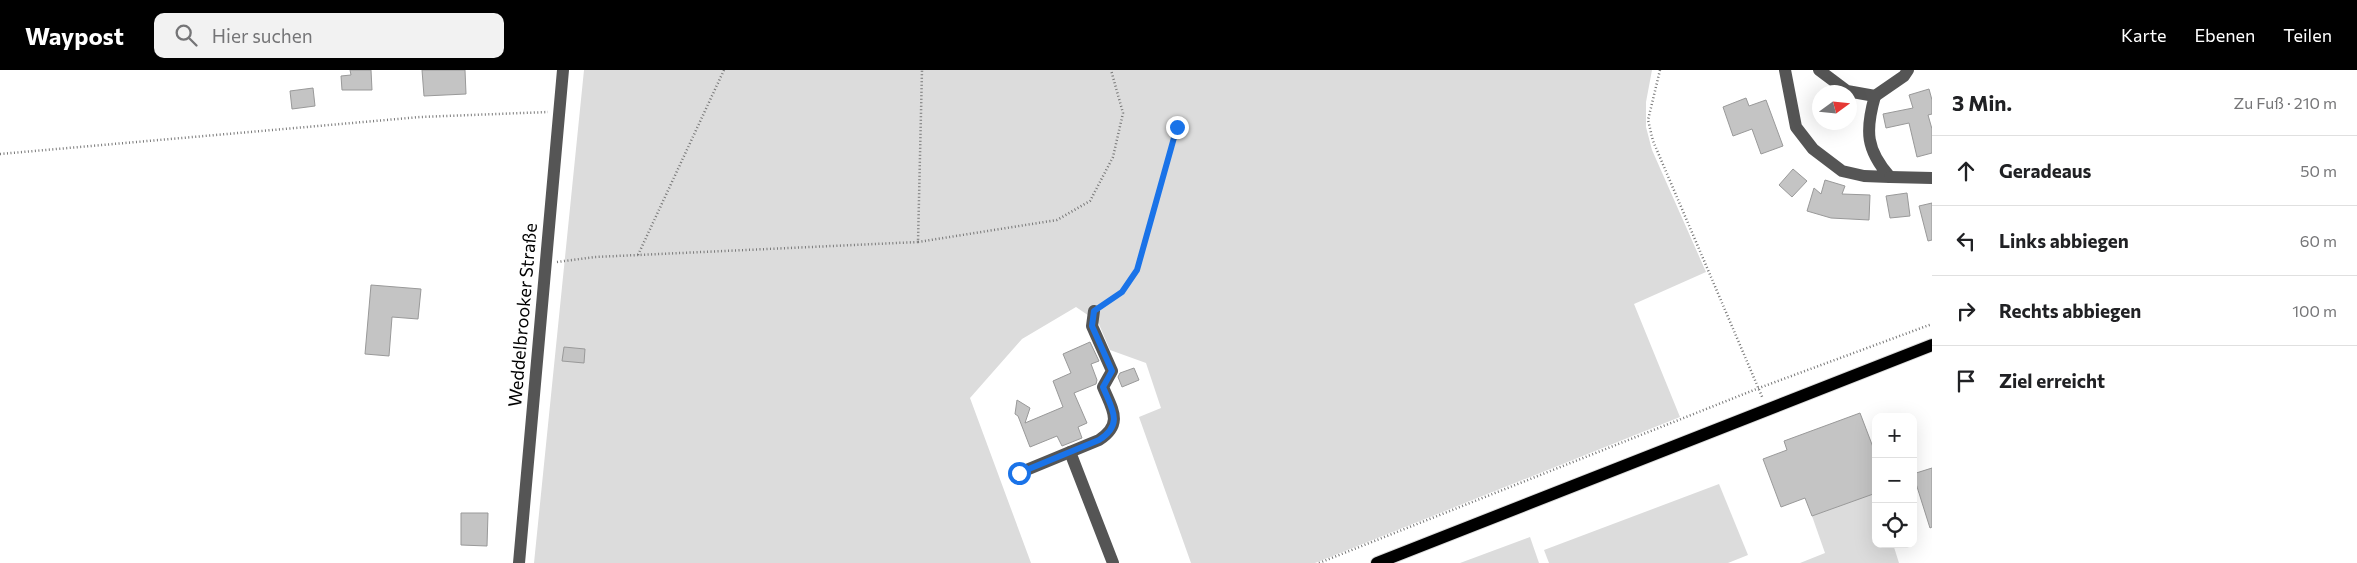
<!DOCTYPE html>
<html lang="de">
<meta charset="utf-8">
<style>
:root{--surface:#fff;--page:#f2f2f2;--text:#202124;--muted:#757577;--line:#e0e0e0;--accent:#000}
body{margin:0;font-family:Commissioner,sans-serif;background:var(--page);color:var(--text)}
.controls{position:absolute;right:15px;bottom:15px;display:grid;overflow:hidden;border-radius:10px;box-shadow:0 5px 20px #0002}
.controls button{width:45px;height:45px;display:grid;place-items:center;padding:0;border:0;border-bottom:1px solid var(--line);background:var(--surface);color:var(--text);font:25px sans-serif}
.compass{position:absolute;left:1812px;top:15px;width:45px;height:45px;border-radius:50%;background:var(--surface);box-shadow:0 5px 20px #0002;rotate:75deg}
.stop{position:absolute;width:15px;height:15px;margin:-11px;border:4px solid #1a73e8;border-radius:50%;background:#fff}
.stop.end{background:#1a73e8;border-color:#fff;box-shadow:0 1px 5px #0008}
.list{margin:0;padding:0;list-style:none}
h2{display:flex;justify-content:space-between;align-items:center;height:65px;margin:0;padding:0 20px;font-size:21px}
h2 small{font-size:16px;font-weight:400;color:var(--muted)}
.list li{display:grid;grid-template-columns:32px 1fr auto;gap:15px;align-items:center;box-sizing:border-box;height:70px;padding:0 20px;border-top:1px solid var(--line)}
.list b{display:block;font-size:19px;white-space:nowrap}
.list em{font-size:16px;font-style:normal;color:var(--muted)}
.icon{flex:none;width:28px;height:28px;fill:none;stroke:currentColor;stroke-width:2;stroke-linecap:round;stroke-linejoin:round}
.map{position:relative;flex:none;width:1932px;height:493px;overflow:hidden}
header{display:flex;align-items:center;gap:30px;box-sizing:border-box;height:70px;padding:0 25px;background:var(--accent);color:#fff}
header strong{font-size:24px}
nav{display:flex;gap:28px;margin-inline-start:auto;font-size:18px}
.search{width:350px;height:45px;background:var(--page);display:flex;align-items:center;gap:12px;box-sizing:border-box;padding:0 18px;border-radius:10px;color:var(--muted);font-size:19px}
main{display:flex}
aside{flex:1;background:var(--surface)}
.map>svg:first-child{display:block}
</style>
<header>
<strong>Waypost</strong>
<div class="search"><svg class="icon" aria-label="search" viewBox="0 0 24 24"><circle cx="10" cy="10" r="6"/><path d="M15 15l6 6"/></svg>Hier suchen</div>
<nav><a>Karte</a><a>Ebenen</a><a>Teilen</a></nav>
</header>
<main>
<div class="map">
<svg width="1932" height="493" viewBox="0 0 1932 493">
<rect width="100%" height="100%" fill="#fff"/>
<g fill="#dcdcdc">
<path d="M 584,0 L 1652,0 L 1646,32 L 1646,57 L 1652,80 L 1706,202 L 1634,234 L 1680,347 L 1315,493 L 1191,493 L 1139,347 L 1161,338 L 1146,293 L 1110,280 L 1098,252 L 1076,237 L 1022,269 L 970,328 L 1031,493 L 534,493 Z"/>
<path d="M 1719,414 L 1748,485 L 1728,493 L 1549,493 L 1544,480 Z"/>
<path d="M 1874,423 L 1876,474 L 1893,474 L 1899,493 L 1800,493 L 1825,483 L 1812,446 Z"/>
<path d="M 1530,467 L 1539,493 L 1460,493 Z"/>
</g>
<g fill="#c4c4c4" stroke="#999">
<path d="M 350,0 L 371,0 L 372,20 L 342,20 L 341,6 L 351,5 Z"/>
<path d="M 422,0 L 465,0 L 466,24 L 424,26 Z"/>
<path d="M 313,18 L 315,36 L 292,39 L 290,21 Z"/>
<path d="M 1929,19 L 1932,30 L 1932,44 L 1928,45 L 1932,59 L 1932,83 L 1917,87 L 1909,53 L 1886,58 L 1883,44 L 1913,38 L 1909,25 Z"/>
<path d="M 1746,28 L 1749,36 L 1766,30 L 1783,76 L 1761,84 L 1752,59 L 1733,66 L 1723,37 Z"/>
<path d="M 1793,99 L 1807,111 L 1792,127 L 1779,115 Z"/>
<path d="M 1825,110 L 1845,116 L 1842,124 L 1870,125 L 1869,150 L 1831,148 L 1807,141 L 1814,118 L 1821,124 Z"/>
<path d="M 1907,123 L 1910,146 L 1890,148 L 1886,126 Z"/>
<path d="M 1932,133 L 1932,170 L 1928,171 L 1919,136 Z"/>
<path d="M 371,215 L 421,219 L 418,249 L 392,247 L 389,286 L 365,284 Z"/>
<path d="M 1090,272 L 1099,291 L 1091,294 L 1097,310 L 1096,314 L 1074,323 L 1087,353 L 1078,357 L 1082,368 L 1062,376 L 1057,366 L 1030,377 L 1018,346 L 1015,344 L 1017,330 L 1030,338 L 1025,353 L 1063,337 L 1053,311 L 1071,303 L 1063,284 Z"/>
<path d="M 564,277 L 585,279 L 584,293 L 562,291 Z"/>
<path d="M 1134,298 L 1139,310 L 1122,317 L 1118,307 L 1120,303 Z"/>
<path d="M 1860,343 L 1876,385 L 1876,423 L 1812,446 L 1805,428 L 1781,437 L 1763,389 L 1787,380 L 1784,371 Z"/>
<path d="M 1932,398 L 1932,457 L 1930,458 L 1913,404 Z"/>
<path d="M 461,443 L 488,443 L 487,476 L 461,475 Z"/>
</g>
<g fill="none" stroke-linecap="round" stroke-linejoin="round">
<defs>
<path id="major" d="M 1377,493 L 1932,275"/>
</defs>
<use href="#major" stroke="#dbdbdb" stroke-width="14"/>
<g stroke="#777" stroke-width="2.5" stroke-dasharray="1 2.5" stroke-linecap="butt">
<path d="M 1660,0 L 1648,50 L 1653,71 L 1763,329"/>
<path d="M 0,84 L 420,47 L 548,42"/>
<path d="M 918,172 L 1057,150 L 1090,131 L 1113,87 L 1123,43 L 1111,0"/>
<path d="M 638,185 L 724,0"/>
<path d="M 557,192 L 595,187 L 918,172 L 922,0"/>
<path d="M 1103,235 L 1122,221 L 1137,200 L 1177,57"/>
<path d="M 1319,493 L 1759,318 L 1932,254"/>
</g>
<g stroke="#555" stroke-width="12">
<path d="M 1785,0 L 1796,57 L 1813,79 L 1842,101 L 1864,106 L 1890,107 C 1866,80 1865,61 1875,26"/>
<path d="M 1819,0 L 1847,21 L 1875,26 L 1904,6 L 1908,0"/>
<path d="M 1890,107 L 1932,108"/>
<path d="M 1070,382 L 1113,493"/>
<path d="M 1019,403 L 1099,370 C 1124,354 1112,339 1103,317 L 1112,301 L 1092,256 L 1094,241"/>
<path d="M 519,493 L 563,0"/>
</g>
<use href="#major" stroke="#000" stroke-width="12"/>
</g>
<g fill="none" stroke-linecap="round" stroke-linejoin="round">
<path stroke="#1a73e8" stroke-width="6" d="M 1019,403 L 1099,370 C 1124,354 1112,339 1103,317 L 1112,301 L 1092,256 L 1094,241 L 1122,222 L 1137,200 L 1177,57"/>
</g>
<g text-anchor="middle" stroke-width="4" stroke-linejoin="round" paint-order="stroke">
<g font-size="18" fill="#000" stroke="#fff">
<text transform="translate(523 245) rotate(-85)" y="6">Weddelbrooker Straße</text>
</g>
</g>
</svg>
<div class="controls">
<button>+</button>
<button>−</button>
<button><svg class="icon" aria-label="locate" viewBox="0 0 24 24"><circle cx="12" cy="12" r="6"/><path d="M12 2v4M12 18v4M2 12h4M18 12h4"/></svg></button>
</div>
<svg class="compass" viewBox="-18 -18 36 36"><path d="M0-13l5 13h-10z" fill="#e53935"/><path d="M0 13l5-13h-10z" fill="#757577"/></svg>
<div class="stop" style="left:1019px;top:403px"></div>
<div class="stop end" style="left:1177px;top:57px"></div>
</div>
<aside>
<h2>3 Min.<small>Zu Fuß · 210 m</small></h2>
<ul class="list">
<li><svg class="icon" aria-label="ahead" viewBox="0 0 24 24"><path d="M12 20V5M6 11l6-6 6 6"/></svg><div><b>Geradeaus</b></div><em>50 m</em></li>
<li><svg class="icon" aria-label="left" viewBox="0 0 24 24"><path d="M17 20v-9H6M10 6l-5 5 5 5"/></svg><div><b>Links abbiegen</b></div><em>60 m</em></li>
<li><svg class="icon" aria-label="right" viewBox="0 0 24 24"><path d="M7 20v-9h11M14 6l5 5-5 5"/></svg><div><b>Rechts abbiegen</b></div><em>100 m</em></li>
<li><svg class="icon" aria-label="arrive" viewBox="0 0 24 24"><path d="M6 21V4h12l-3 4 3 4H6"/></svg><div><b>Ziel erreicht</b></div></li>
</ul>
</aside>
</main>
